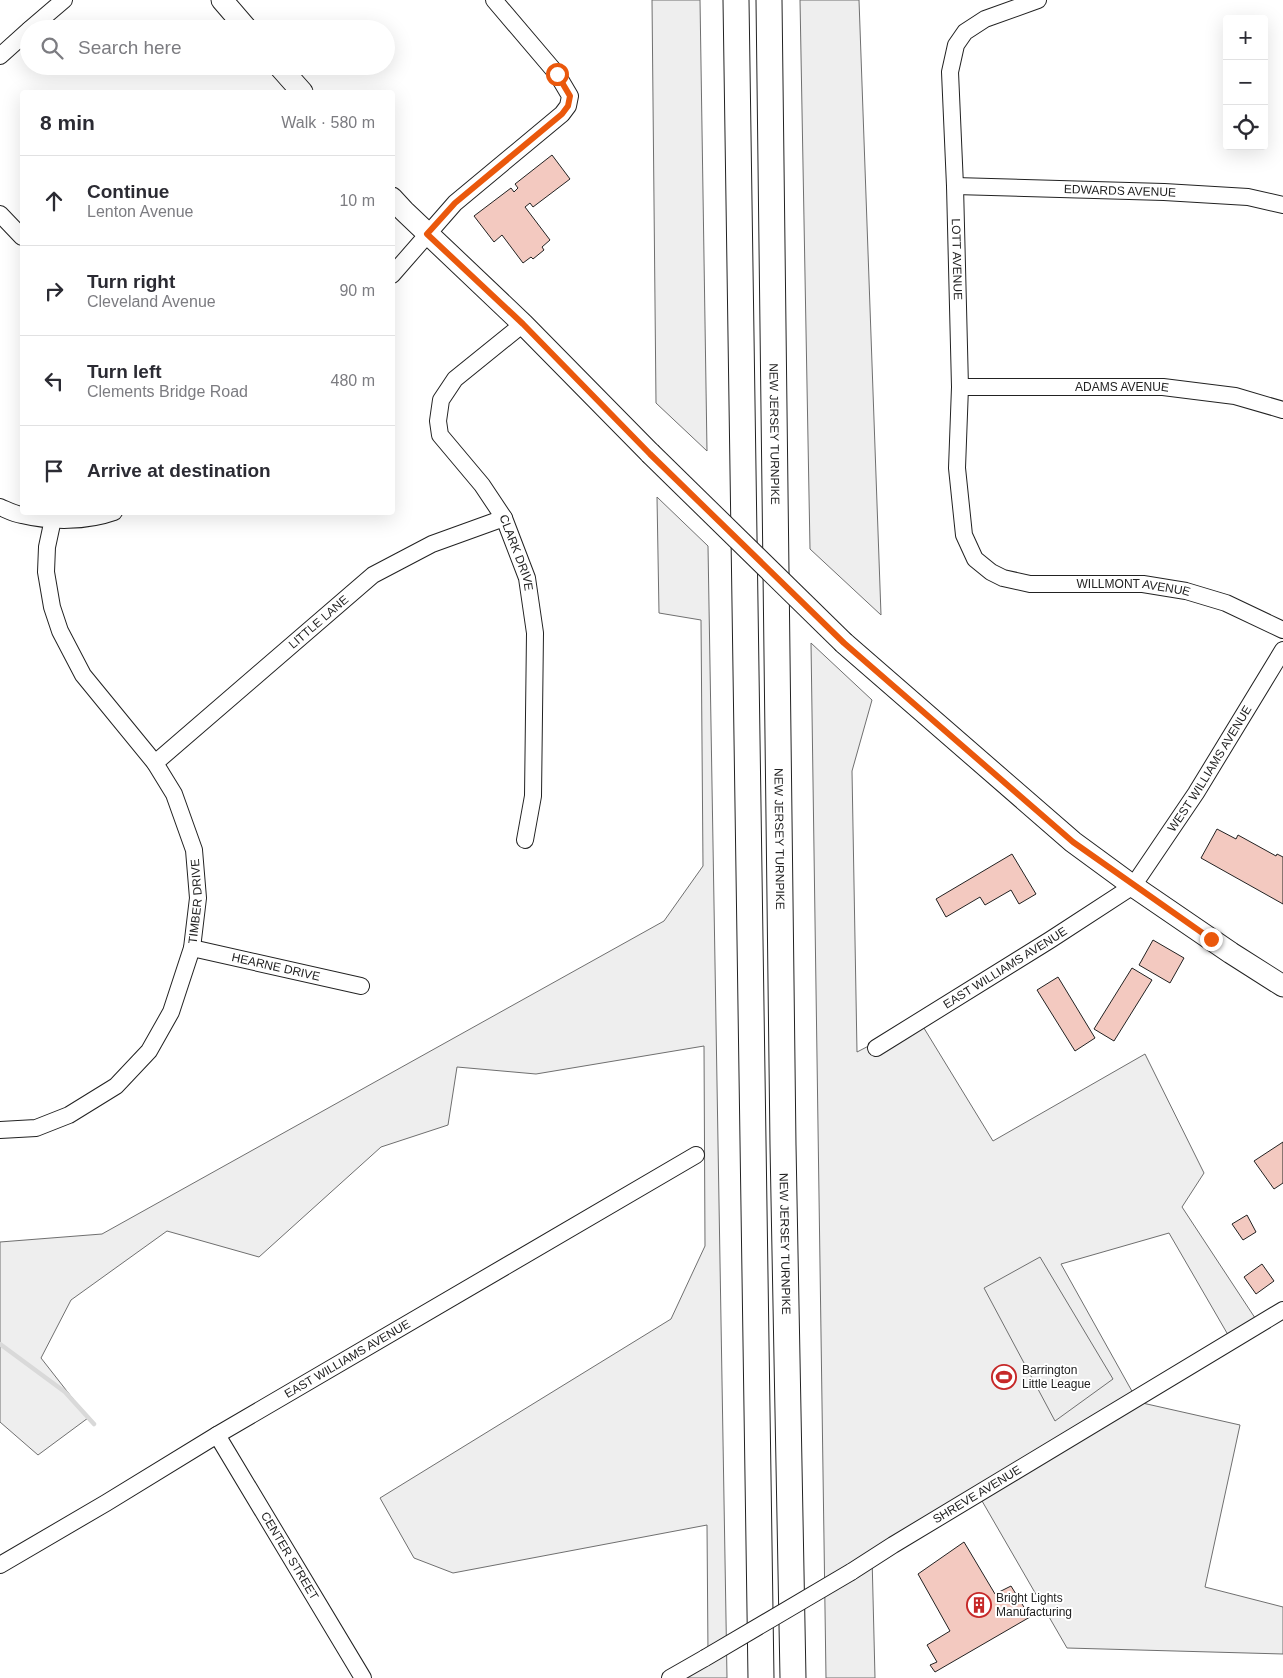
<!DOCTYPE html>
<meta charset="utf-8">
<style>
:root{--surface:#fff;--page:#f7f7f7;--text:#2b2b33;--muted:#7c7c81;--line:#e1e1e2}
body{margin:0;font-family:Arial,sans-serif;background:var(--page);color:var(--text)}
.controls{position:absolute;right:15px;top:15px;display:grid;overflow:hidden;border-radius:5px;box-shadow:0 5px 20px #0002}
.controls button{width:45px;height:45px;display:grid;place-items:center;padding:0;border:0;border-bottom:1px solid var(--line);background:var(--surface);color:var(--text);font:25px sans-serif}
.stop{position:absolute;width:15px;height:15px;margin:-11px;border:4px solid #ea580c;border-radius:50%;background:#fff}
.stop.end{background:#ea580c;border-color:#fff;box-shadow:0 1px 5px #0008}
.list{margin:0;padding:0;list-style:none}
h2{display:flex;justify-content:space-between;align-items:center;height:65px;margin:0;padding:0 20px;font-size:21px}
h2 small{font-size:16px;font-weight:400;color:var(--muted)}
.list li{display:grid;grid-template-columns:32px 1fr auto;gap:15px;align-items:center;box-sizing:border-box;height:90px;padding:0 20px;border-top:1px solid var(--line)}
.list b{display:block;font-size:19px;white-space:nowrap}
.list p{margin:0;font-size:16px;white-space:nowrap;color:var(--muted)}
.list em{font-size:16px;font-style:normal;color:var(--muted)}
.icon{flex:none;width:28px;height:28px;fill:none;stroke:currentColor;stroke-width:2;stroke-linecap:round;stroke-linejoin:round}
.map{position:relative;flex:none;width:1283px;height:1678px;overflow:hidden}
.search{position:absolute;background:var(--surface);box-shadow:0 5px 20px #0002;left:20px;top:20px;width:375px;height:55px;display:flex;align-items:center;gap:12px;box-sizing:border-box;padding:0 18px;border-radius:28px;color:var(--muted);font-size:19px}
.panel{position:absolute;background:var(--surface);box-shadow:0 5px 20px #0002;left:20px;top:90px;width:375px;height:425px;border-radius:5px}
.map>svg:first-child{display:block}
</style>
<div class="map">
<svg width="1283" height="1678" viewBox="0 0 1283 1678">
<rect width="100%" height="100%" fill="#fff"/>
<g fill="#eee" stroke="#6f6f6f">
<path d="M 652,0 L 700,0 L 707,451 L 656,403 Z"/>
<path d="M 800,0 L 859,0 L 881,615 L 810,549 Z"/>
<path d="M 657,497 L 708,546 L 727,1678 L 677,1678 L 708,1654 L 707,1525 L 453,1573 L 414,1558 L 380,1498 L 671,1319 L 705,1246 L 704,1046 L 536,1074 L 457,1067 L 448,1125 L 381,1147 L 259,1257 L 167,1231 L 71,1300 L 41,1358 L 88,1418 L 38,1455 L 0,1422 L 0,1242 L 102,1234 L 664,921 L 703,866 L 701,620 L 659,613 Z"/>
<path d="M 811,643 L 872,700 L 852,771 L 857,1052 L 919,1020 L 993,1141 L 1145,1054 L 1204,1173 L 1182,1207 L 1259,1324 L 1231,1340 L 1169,1233 L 1061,1264 L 1138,1402 L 1240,1425 L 1205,1587 L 1283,1607 L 1283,1654 L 1067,1648 L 978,1494 L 872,1556 L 875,1678 L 826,1678 Z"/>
</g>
<path fill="#ededed" stroke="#6f6f6f" d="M 1040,1257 L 1113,1379 L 1055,1421 L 984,1288 Z"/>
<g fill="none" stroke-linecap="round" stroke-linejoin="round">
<path stroke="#d9d9d9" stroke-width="4.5" d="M 0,1344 L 65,1392 L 94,1424"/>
</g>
<g fill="#f3c9c0" stroke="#222">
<path d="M 552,155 L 570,179 L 533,207 L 530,203 L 525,207 L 550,240 L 542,247 L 544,250 L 533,259 L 531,257 L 523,263 L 502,235 L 494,242 L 474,216 L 511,188 L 514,192 L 518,188 L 515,184 Z"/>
<path d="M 1217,829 L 1236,839 L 1238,835 L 1276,856 L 1277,854 L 1283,857 L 1283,904 L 1201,858 Z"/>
<path d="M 1012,854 L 1036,894 L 1019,904 L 1011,890 L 985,905 L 980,897 L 946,917 L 936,899 Z"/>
<path d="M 1153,940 L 1184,958 L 1170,983 L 1139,965 Z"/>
<path d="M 1132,968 L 1152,980 L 1114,1041 L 1094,1029 Z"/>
<path d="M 1058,977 L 1095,1038 L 1075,1051 L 1037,990 Z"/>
<path d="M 1283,1142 L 1283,1183 L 1274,1189 L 1254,1161 Z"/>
<path d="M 1247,1215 L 1256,1232 L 1243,1240 L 1232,1224 Z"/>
<path d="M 1262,1264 L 1274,1281 L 1256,1294 L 1244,1277 Z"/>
<path d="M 964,1542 L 995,1594 L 1011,1586 L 1030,1617 L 935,1672 L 930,1665 L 937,1662 L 927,1645 L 950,1631 L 918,1574 Z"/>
</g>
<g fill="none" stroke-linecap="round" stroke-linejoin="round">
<defs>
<g id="minor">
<path id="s1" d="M 1038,0 L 985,19 L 965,32 L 956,45 L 950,72 L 955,186 L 960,387 L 957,468 L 964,535 L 975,559 L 991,572 L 1003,578 L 1030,584 L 1143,584 L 1186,591 L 1226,603 L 1283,630"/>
<path d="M 30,29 L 64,0"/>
<path d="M 0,56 L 29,30"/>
<path id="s2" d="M 955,186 L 1164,192 L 1248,197 L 1283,205"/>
<path d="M 0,214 L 22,237"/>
<path d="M 392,275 L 455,203 L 562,114 L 568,106 L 570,96 L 557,74 L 494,0"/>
<path id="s3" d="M 523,324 L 455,379 L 441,400 L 438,421 L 440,435 L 482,485 L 504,518 L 527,578 L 535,633 L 533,796 L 525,840"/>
<path id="s4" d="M 960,387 L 1163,387 L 1235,396 L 1283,410"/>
<path d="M 0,507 C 7,510 14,514 22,515 C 51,522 86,522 114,512"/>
<path id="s5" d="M 155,763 L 373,575 L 432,544 L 504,518"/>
<path id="s6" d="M 192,948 L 361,986"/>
<path id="s7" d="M 876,1048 L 1050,940 L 1133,886 L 1196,793 L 1283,650"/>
<path id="s8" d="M 0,1130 L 36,1128 L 69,1115 L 116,1086 L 149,1051 L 171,1012 L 192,948 L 198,898 L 194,850 L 174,794 L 155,763 L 83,675 L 60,631 L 52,607 L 46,572 L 47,547 L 53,519"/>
<path id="s9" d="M 217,1435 L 363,1678"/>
<path id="s10" d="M 0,1565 L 106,1503 L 217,1435 L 696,1155"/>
<path id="s11" d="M 851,1572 L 893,1545 L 1283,1310"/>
<path d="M 670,1678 L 705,1658"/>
</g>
<g id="major">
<path d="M 222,0 L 247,29"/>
<path d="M 279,66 L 302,92"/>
<path d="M 392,198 L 404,211 L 523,324 L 650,453"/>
<path d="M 844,643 L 1073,842 L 1133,886 L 1231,953 L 1283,986"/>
</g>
<g id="highway">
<path d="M 736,0 L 761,1678"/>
<path id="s12" d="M 769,0 L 783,1145 L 793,1678"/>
</g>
</defs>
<use href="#minor" stroke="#222" stroke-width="18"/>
<use href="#major" stroke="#222" stroke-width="23"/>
<use href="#highway" stroke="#222" stroke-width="27"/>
<use href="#minor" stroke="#fff" stroke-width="16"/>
<use href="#major" stroke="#fff" stroke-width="21"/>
<use href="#highway" stroke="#fff" stroke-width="25"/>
<defs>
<path id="minor-bridge" d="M 705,1658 L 851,1572"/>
<path id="major-bridge" d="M 650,453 L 844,643"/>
</defs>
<use href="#minor-bridge" stroke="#222" stroke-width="18" stroke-linecap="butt"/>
<use href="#major-bridge" stroke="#222" stroke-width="23" stroke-linecap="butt"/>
<use href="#minor-bridge" stroke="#fff" stroke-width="16"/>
<use href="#major-bridge" stroke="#fff" stroke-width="21"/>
</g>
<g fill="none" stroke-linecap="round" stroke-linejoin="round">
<path stroke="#ea580c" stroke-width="6" d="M 557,74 L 570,96 L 568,106 L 562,114 L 455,203 L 427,234 L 523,324 L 650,454 L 844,643 L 1073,842 L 1211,939"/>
</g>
<defs>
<symbol id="stadium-ring" viewBox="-11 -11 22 22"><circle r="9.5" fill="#fff" stroke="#c62828" stroke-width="1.5"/><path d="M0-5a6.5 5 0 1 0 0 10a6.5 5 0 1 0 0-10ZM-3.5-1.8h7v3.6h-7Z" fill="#c62828"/></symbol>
<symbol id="building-ring" viewBox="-11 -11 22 22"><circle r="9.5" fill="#fff" stroke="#c62828" stroke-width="1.5"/><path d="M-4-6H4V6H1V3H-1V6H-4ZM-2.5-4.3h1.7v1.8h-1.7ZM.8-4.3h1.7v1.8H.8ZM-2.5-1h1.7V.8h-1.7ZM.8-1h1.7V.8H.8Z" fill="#c62828"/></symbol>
</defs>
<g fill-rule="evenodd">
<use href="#stadium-ring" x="990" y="1363" width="28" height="28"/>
<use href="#building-ring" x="965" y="1591" width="28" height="28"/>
</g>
<g text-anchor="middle" stroke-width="4" stroke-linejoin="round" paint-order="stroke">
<g font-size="12" fill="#222" stroke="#fff">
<text dy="4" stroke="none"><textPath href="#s2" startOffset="165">EDWARDS AVENUE</textPath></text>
<text dy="4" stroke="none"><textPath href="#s1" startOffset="311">LOTT AVENUE</textPath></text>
<text dy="4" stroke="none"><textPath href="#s4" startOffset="162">ADAMS AVENUE</textPath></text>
<text dy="4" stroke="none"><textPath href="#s12" startOffset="434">NEW JERSEY TURNPIKE</textPath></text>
<text dy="4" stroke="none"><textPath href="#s3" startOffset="290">CLARK DRIVE</textPath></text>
<text dy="4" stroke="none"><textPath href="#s1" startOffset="779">WILLMONT AVENUE</textPath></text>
<text dy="4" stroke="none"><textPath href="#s5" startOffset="216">LITTLE LANE</textPath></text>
<text dy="4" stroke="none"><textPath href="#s7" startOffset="444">WEST WILLIAMS AVENUE</textPath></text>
<text dy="4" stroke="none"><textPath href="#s12" startOffset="839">NEW JERSEY TURNPIKE</textPath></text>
<text dy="4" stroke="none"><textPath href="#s8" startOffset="334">TIMBER DRIVE</textPath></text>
<text dy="4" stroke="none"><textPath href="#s6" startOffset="86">HEARNE DRIVE</textPath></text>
<text dy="4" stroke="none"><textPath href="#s7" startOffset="152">EAST WILLIAMS AVENUE</textPath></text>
<text dy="4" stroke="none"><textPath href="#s12" startOffset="1244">NEW JERSEY TURNPIKE</textPath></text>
<text dy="4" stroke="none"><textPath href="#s10" startOffset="404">EAST WILLIAMS AVENUE</textPath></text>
<text dy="4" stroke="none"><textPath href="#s11" startOffset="148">SHREVE AVENUE</textPath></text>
<text dy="4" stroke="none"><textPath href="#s9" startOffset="141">CENTER STREET</textPath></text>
</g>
<g font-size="12" fill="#222" stroke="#fff" text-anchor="start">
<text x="1022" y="1374">Barrington<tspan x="1022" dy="14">Little League</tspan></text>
<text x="996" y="1602">Bright Lights<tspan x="996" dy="14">Manufacturing</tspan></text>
</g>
</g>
</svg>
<div class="controls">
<button>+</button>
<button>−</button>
<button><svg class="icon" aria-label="locate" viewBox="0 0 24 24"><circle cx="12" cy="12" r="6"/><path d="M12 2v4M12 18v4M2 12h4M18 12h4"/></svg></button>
</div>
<div class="stop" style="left:557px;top:74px"></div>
<div class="stop end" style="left:1211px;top:939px"></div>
<div class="search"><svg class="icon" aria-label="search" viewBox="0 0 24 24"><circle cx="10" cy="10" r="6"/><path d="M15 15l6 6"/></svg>Search here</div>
<section class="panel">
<h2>8 min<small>Walk · 580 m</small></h2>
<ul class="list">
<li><svg class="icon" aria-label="ahead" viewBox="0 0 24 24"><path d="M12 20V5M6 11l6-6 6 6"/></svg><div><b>Continue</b><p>Lenton Avenue</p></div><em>10 m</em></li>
<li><svg class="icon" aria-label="right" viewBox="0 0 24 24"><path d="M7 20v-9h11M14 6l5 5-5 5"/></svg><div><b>Turn right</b><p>Cleveland Avenue</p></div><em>90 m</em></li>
<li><svg class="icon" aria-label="left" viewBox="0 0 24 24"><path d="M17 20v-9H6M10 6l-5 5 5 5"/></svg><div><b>Turn left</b><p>Clements Bridge Road</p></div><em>480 m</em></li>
<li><svg class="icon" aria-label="arrive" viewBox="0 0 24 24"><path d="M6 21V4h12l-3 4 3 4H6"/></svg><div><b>Arrive at destination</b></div></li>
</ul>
</section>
</div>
